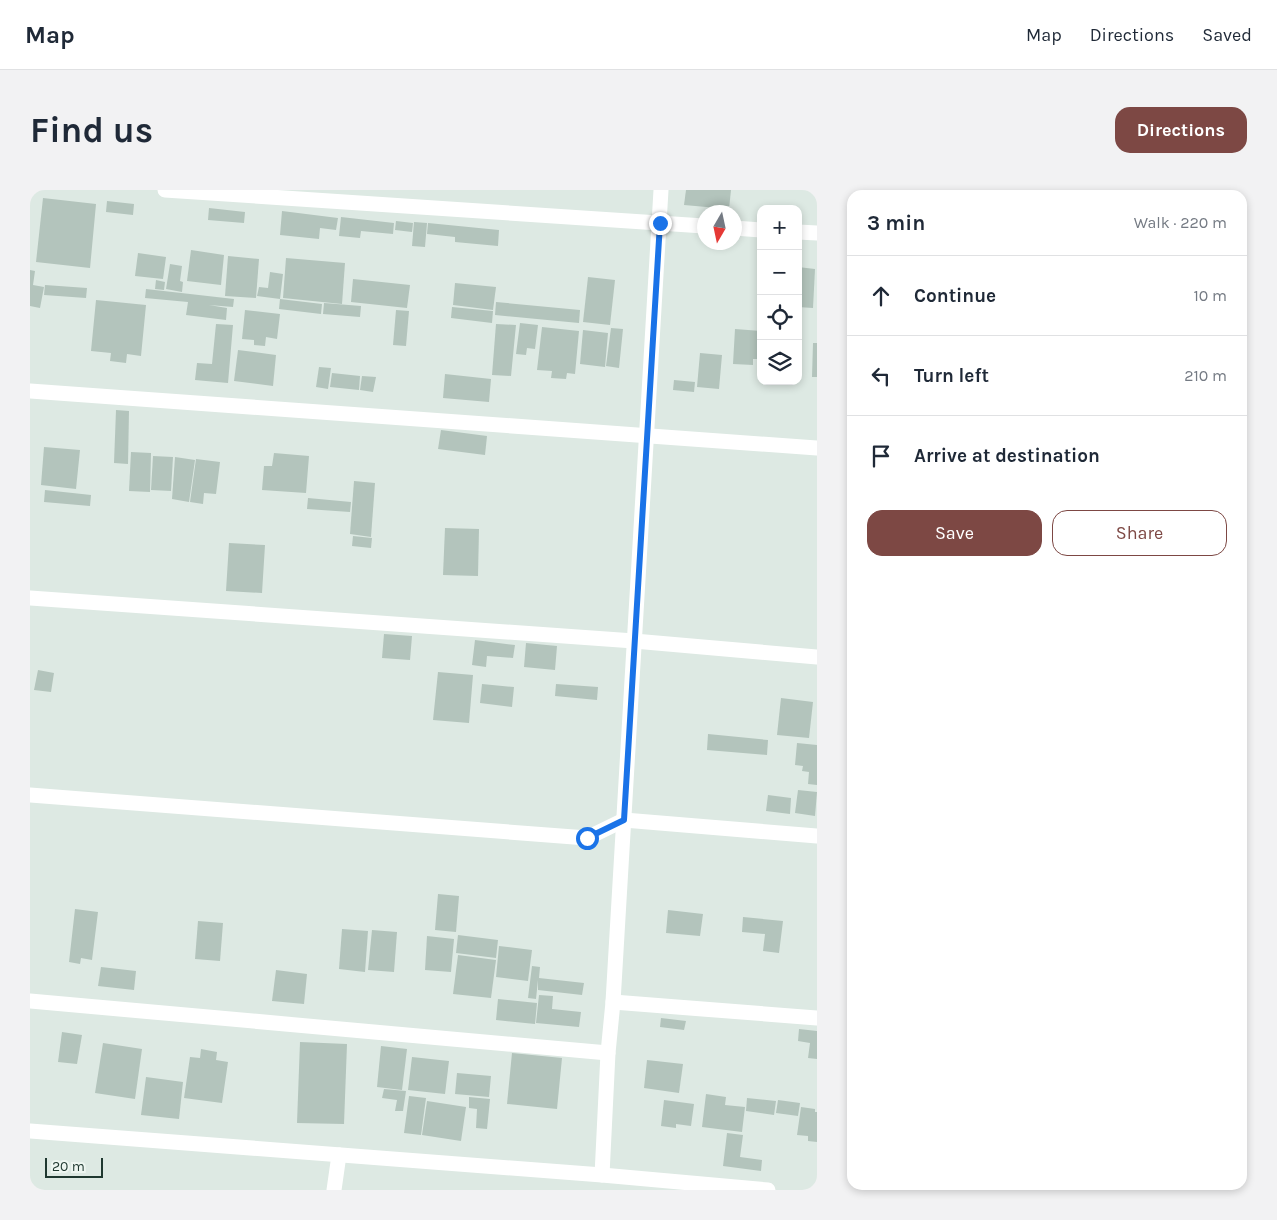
<!DOCTYPE html>
<meta charset="utf-8">
<style>
:root{--surface:#fff;--page:#f2f2f3;--text:#1f2937;--muted:#747a83;--line:#e0e1e3;--accent:#7d4844}
body{margin:0;font-family:Karla,sans-serif;background:var(--page);color:var(--text)}
.controls{position:absolute;right:15px;top:15px;display:grid;overflow:hidden;border-radius:10px;box-shadow:0 2px 8px #0003}
.controls button{width:45px;height:45px;display:grid;place-items:center;padding:0;border:0;border-bottom:1px solid var(--line);background:var(--surface);color:var(--text);font:25px sans-serif}
.compass{position:absolute;left:667px;top:15px;width:45px;height:45px;border-radius:50%;background:var(--surface);box-shadow:0 2px 8px #0003;rotate:189deg}
.scale{position:absolute;left:15px;bottom:12px;width:58px;box-sizing:border-box;padding-left:5px;border:2px solid #1f3830;border-top:0;font-size:14px;line-height:18px;white-space:nowrap;color:#1f3830;-webkit-text-stroke:4px #eef6f1;paint-order:stroke}
.stop{position:absolute;width:15px;height:15px;margin:-11px;border:4px solid #1a73e8;border-radius:50%;background:#fff}
.stop.end{background:#1a73e8;border-color:#fff;box-shadow:0 1px 5px #0008}
.list{margin:0;padding:0;list-style:none}
h2{display:flex;justify-content:space-between;align-items:center;height:65px;margin:0;padding:0 20px;font-size:21px}
h2 small{font-size:16px;font-weight:400;color:var(--muted)}
.list li{display:grid;grid-template-columns:32px 1fr auto;gap:15px;align-items:center;box-sizing:border-box;height:80px;padding:0 20px;border-top:1px solid var(--line)}
.list b{display:block;font-size:19px;white-space:nowrap}
.list em{font-size:16px;font-style:normal;color:var(--muted)}
.actions{display:flex;gap:10px;padding:15px 20px}
.actions a{flex:1;padding:11px 0;border:1px solid var(--accent);border-radius:15px;text-align:center;font-size:18px;color:var(--accent)}
.actions .main{background:var(--accent);color:#fff}
.icon{flex:none;width:28px;height:28px;fill:none;stroke:currentColor;stroke-width:2;stroke-linecap:round;stroke-linejoin:round}
.map{position:relative;flex:none;width:787px;height:1000px;overflow:hidden;border-radius:15px}
header{display:flex;align-items:center;gap:30px;box-sizing:border-box;height:70px;padding:0 25px;background:var(--surface);border-bottom:1px solid var(--line)}
header strong{font-size:24px}
nav{display:flex;gap:28px;margin-inline-start:auto;font-size:18px}
.intro{display:flex;align-items:center;justify-content:space-between;box-sizing:border-box;height:120px;padding:0 30px}
h1{margin:0;font-size:35px}
.button{padding:12px 22px;border-radius:15px;background:var(--accent);color:#fff;font-size:18px;font-weight:700}
main{display:flex;gap:30px;padding:0 30px}
aside{flex:1;background:var(--surface);border-radius:15px;box-shadow:0 2px 8px #0003}
.map>svg:first-child{display:block}
</style>
<header>
<strong>Map</strong>
<nav><a>Map</a><a>Directions</a><a>Saved</a></nav>
</header>
<div class="intro"><h1>Find us</h1><a class="button">Directions</a></div>
<main>
<div class="map">
<svg width="787" height="1000" viewBox="0 0 787 1000">
<rect width="100%" height="100%" fill="#dde9e3"/>
<g fill="#b3c4bc">
<path d="M 656,0 L 701,0 L 699,19 L 654,15 Z"/>
<path d="M 13,8 L 66,14 L 60,78 L 6,72 Z"/>
<path d="M 77,11 L 104,14 L 103,25 L 76,22 Z"/>
<path d="M 179,18 L 215,22 L 214,33 L 178,30 Z"/>
<path d="M 252,21 L 308,28 L 306,40 L 290,38 L 289,49 L 250,45 Z"/>
<path d="M 311,27 L 364,33 L 363,44 L 331,41 L 330,48 L 309,46 Z"/>
<path d="M 366,31 L 383,33 L 382,42 L 365,40 Z"/>
<path d="M 384,32 L 397,33 L 395,57 L 382,56 Z"/>
<path d="M 398,33 L 469,40 L 468,56 L 425,52 L 425,47 L 397,44 Z"/>
<path d="M 161,60 L 194,65 L 191,95 L 157,91 Z"/>
<path d="M 108,63 L 136,67 L 133,89 L 105,86 Z"/>
<path d="M 198,66 L 229,69 L 226,108 L 195,106 Z"/>
<path d="M 256,68 L 315,73 L 312,114 L 253,108 Z"/>
<path d="M 140,74 L 152,76 L 150,91 L 153,92 L 152,102 L 136,99 Z"/>
<path d="M 768,77 L 785,79 L 783,118 L 768,117 Z"/>
<path d="M 0,80 L 5,81 L 3,95 L 14,97 L 10,118 L 0,116 Z"/>
<path d="M 240,82 L 253,84 L 250,109 L 227,106 L 229,97 L 238,98 Z"/>
<path d="M 558,87 L 585,90 L 580,135 L 553,132 Z"/>
<path d="M 323,89 L 380,95 L 377,118 L 321,112 Z"/>
<path d="M 126,90 L 135,92 L 134,100 L 125,99 Z"/>
<path d="M 425,93 L 466,97 L 463,120 L 423,115 Z"/>
<path d="M 15,95 L 57,98 L 56,108 L 14,105 Z"/>
<path d="M 116,99 L 204,109 L 203,117 L 179,115 L 197,118 L 196,130 L 156,125 L 158,112 L 115,108 Z"/>
<path d="M 250,109 L 292,114 L 291,124 L 249,119 Z"/>
<path d="M 66,110 L 116,115 L 111,166 L 97,164 L 96,173 L 80,171 L 81,163 L 61,161 Z"/>
<path d="M 466,112 L 550,120 L 549,133 L 465,125 Z"/>
<path d="M 294,113 L 331,116 L 330,127 L 293,124 Z"/>
<path d="M 422,117 L 463,121 L 462,133 L 421,128 Z"/>
<path d="M 215,120 L 250,124 L 247,149 L 236,147 L 235,156 L 224,155 L 224,150 L 212,149 Z"/>
<path d="M 366,120 L 379,121 L 376,156 L 363,155 Z"/>
<path d="M 490,133 L 508,135 L 505,159 L 497,158 L 496,165 L 486,164 Z"/>
<path d="M 186,134 L 203,135 L 198,193 L 165,190 L 167,173 L 182,174 Z"/>
<path d="M 466,134 L 486,135 L 481,186 L 462,185 Z"/>
<path d="M 512,137 L 549,141 L 545,184 L 537,183 L 536,189 L 521,188 L 522,181 L 507,180 Z"/>
<path d="M 581,138 L 593,139 L 589,178 L 576,176 Z"/>
<path d="M 705,139 L 731,141 L 731,169 L 723,169 L 723,175 L 703,174 Z"/>
<path d="M 553,140 L 578,143 L 575,177 L 550,174 Z"/>
<path d="M 783,153 L 787,153 L 787,187 L 782,187 Z"/>
<path d="M 208,160 L 246,165 L 243,196 L 204,191 Z"/>
<path d="M 670,163 L 692,165 L 689,199 L 667,197 Z"/>
<path d="M 289,177 L 301,178 L 298,199 L 286,197 Z"/>
<path d="M 302,183 L 330,186 L 329,200 L 300,197 Z"/>
<path d="M 415,184 L 461,189 L 459,212 L 413,208 Z"/>
<path d="M 332,186 L 346,187 L 343,202 L 330,200 Z"/>
<path d="M 644,190 L 665,192 L 664,202 L 643,200 Z"/>
<path d="M 86,220 L 99,221 L 98,274 L 84,273 Z"/>
<path d="M 411,240 L 457,246 L 455,265 L 408,259 Z"/>
<path d="M 14,257 L 50,260 L 46,299 L 11,295 Z"/>
<path d="M 101,262 L 121,263 L 120,302 L 99,301 Z"/>
<path d="M 244,263 L 279,266 L 276,303 L 232,300 L 234,276 L 242,276 Z"/>
<path d="M 123,266 L 143,267 L 141,301 L 121,300 Z"/>
<path d="M 145,267 L 165,270 L 159,312 L 142,309 Z"/>
<path d="M 166,269 L 190,272 L 186,304 L 174,303 L 173,314 L 160,312 Z"/>
<path d="M 324,291 L 345,293 L 341,347 L 320,344 Z"/>
<path d="M 15,300 L 61,305 L 60,316 L 14,312 Z"/>
<path d="M 278,308 L 321,312 L 320,322 L 277,319 Z"/>
<path d="M 415,338 L 449,339 L 448,386 L 413,385 Z"/>
<path d="M 323,346 L 342,348 L 341,358 L 322,356 Z"/>
<path d="M 199,353 L 235,355 L 232,403 L 196,401 Z"/>
<path d="M 354,444 L 382,446 L 380,470 L 352,468 Z"/>
<path d="M 445,450 L 485,455 L 483,468 L 457,466 L 456,477 L 442,475 Z"/>
<path d="M 496,453 L 527,456 L 525,480 L 494,477 Z"/>
<path d="M 8,480 L 24,483 L 21,502 L 4,500 Z"/>
<path d="M 408,482 L 443,485 L 439,533 L 403,530 Z"/>
<path d="M 452,494 L 484,497 L 482,517 L 450,513 Z"/>
<path d="M 526,494 L 568,497 L 567,510 L 525,506 Z"/>
<path d="M 751,508 L 783,512 L 779,548 L 747,545 Z"/>
<path d="M 678,544 L 738,550 L 737,565 L 677,560 Z"/>
<path d="M 767,553 L 787,555 L 787,595 L 778,594 L 779,582 L 772,581 L 773,576 L 765,575 Z"/>
<path d="M 768,600 L 787,602 L 785,626 L 765,623 Z"/>
<path d="M 738,605 L 761,608 L 760,624 L 736,621 Z"/>
<path d="M 408,704 L 429,706 L 426,742 L 405,740 Z"/>
<path d="M 45,719 L 68,722 L 62,770 L 51,768 L 50,774 L 39,772 Z"/>
<path d="M 638,720 L 673,724 L 670,746 L 636,743 Z"/>
<path d="M 713,727 L 753,731 L 749,763 L 733,761 L 735,744 L 712,742 Z"/>
<path d="M 168,731 L 193,733 L 190,771 L 165,769 Z"/>
<path d="M 312,739 L 338,741 L 335,782 L 309,779 Z"/>
<path d="M 342,740 L 367,742 L 364,782 L 338,780 Z"/>
<path d="M 428,745 L 468,750 L 466,768 L 426,763 Z"/>
<path d="M 397,746 L 424,749 L 421,782 L 395,780 Z"/>
<path d="M 469,756 L 502,760 L 498,791 L 466,787 Z"/>
<path d="M 428,765 L 466,770 L 461,808 L 423,804 Z"/>
<path d="M 502,776 L 510,777 L 509,788 L 554,793 L 552,805 L 508,800 L 508,790 L 506,809 L 498,808 Z"/>
<path d="M 71,777 L 106,781 L 104,800 L 68,796 Z"/>
<path d="M 246,780 L 277,784 L 274,814 L 242,811 Z"/>
<path d="M 509,805 L 523,806 L 522,819 L 551,822 L 549,837 L 506,833 Z"/>
<path d="M 468,809 L 507,813 L 505,834 L 466,830 Z"/>
<path d="M 631,828 L 656,831 L 654,840 L 630,837 Z"/>
<path d="M 769,839 L 787,841 L 787,869 L 778,868 L 780,853 L 768,851 Z"/>
<path d="M 32,842 L 52,845 L 47,874 L 28,872 Z"/>
<path d="M 270,852 L 317,854 L 314,934 L 267,933 Z"/>
<path d="M 73,853 L 112,859 L 105,909 L 65,903 Z"/>
<path d="M 351,856 L 377,859 L 372,900 L 347,897 Z"/>
<path d="M 171,859 L 187,862 L 186,870 L 198,872 L 192,913 L 154,908 L 160,867 L 170,868 Z"/>
<path d="M 482,863 L 532,868 L 527,919 L 477,914 Z"/>
<path d="M 382,867 L 419,871 L 415,904 L 378,900 Z"/>
<path d="M 617,870 L 653,874 L 649,903 L 614,898 Z"/>
<path d="M 427,883 L 461,886 L 459,907 L 425,904 Z"/>
<path d="M 116,887 L 153,892 L 149,929 L 111,925 Z"/>
<path d="M 354,899 L 376,901 L 373,921 L 365,921 L 367,910 L 352,908 Z"/>
<path d="M 676,904 L 696,907 L 695,915 L 715,917 L 712,942 L 672,937 Z"/>
<path d="M 379,906 L 396,908 L 391,945 L 374,943 Z"/>
<path d="M 439,907 L 460,909 L 457,939 L 446,938 L 447,919 L 439,918 Z"/>
<path d="M 717,908 L 746,911 L 744,925 L 716,921 Z"/>
<path d="M 634,910 L 664,914 L 661,936 L 646,934 L 646,938 L 631,936 Z"/>
<path d="M 748,910 L 770,913 L 768,926 L 746,923 Z"/>
<path d="M 397,911 L 436,917 L 431,951 L 392,945 Z"/>
<path d="M 771,917 L 785,919 L 785,922 L 787,922 L 787,952 L 778,951 L 778,946 L 767,945 Z"/>
<path d="M 697,943 L 713,945 L 710,967 L 732,970 L 731,981 L 693,976 Z"/>
</g>
<g fill="none" stroke-linecap="round" stroke-linejoin="round">
<g stroke="#fff" stroke-width="15">
<path d="M 135,0 L 674,36"/>
<path d="M 704,38 L 731,40"/>
<path d="M 768,42 L 787,43"/>
<path d="M 0,201 L 787,258"/>
<path d="M 0,408 L 604,451 L 787,467"/>
<path d="M 0,605 L 557,648 L 594,630 L 787,646"/>
<path d="M 0,811 L 578,863"/>
<path d="M 583,812 L 787,828"/>
<path d="M 0,941 L 572,985 L 738,1000"/>
<path d="M 572,985 L 578,863 L 583,812 L 631,0"/>
<path d="M 304,1000 L 309,965"/>
</g>
</g>
<g fill="none" stroke-linecap="round" stroke-linejoin="round">
<path stroke="#1a73e8" stroke-width="6" d="M 557,648 L 594,630 L 630,33"/>
</g>
</svg>
<div class="controls">
<button>+</button>
<button>−</button>
<button><svg class="icon" aria-label="locate" viewBox="0 0 24 24"><circle cx="12" cy="12" r="6"/><path d="M12 2v4M12 18v4M2 12h4M18 12h4"/></svg></button>
<button><svg class="icon" aria-label="layers" viewBox="0 0 24 24"><path d="M12 4l9 5-9 5-9-5zM3 14l9 5 9-5"/></svg></button>
</div>
<svg class="compass" viewBox="-18 -18 36 36"><path d="M0-13l5 13h-10z" fill="#e53935"/><path d="M0 13l5-13h-10z" fill="#747a83"/></svg>
<div class="scale">20 m</div>
<div class="stop" style="left:557px;top:648px"></div>
<div class="stop end" style="left:630px;top:33px"></div>
</div>
<aside>
<h2>3 min<small>Walk · 220 m</small></h2>
<ul class="list">
<li><svg class="icon" aria-label="ahead" viewBox="0 0 24 24"><path d="M12 20V5M6 11l6-6 6 6"/></svg><div><b>Continue</b></div><em>10 m</em></li>
<li><svg class="icon" aria-label="left" viewBox="0 0 24 24"><path d="M17 20v-9H6M10 6l-5 5 5 5"/></svg><div><b>Turn left</b></div><em>210 m</em></li>
<li><svg class="icon" aria-label="arrive" viewBox="0 0 24 24"><path d="M6 21V4h12l-3 4 3 4H6"/></svg><div><b>Arrive at destination</b></div></li>
</ul>
<div class="actions"><a class="main">Save</a><a>Share</a></div>
</aside>
</main>
